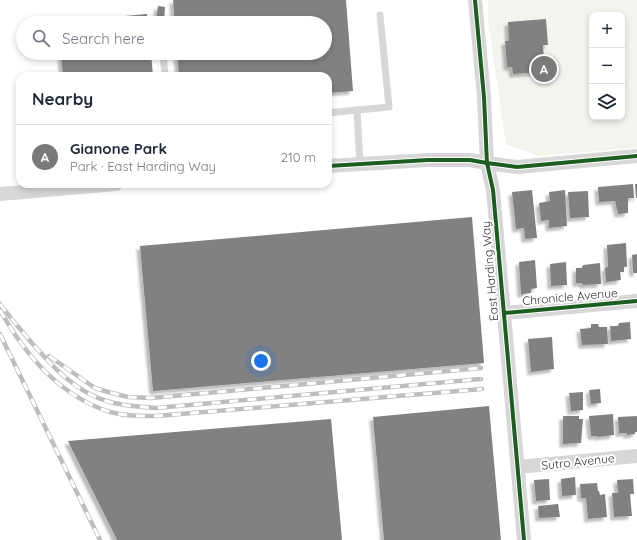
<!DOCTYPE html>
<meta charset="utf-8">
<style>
:root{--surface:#fff;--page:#f6f6f7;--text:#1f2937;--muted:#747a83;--line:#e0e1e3;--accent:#7a7a7a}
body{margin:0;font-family:Quicksand,sans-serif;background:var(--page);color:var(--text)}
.controls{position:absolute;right:12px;top:12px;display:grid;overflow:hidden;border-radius:8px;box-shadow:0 2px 6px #0003}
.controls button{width:36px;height:36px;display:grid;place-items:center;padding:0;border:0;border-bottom:1px solid var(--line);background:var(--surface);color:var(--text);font:20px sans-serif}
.you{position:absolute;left:261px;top:361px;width:14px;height:14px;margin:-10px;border:3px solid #fff;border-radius:50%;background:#1a73e8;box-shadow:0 0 0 6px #1a73e833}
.badge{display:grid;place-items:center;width:26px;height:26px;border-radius:50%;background:var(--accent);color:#fff;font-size:13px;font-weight:700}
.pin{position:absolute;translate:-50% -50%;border:2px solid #fff;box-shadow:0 1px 4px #0006}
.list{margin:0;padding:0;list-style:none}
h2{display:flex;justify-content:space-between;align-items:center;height:52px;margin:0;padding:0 16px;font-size:17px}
h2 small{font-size:13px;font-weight:400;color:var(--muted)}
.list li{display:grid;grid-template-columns:26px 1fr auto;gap:12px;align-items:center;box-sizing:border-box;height:64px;padding:0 16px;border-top:1px solid var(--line)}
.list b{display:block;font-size:15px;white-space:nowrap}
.list p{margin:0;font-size:13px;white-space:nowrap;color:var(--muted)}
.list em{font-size:13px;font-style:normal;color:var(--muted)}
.icon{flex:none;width:22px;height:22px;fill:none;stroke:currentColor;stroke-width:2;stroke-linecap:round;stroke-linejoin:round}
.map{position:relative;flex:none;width:637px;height:540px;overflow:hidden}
.search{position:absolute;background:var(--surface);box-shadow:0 2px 6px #0003;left:16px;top:16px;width:316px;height:44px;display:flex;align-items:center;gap:10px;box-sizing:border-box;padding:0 14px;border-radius:22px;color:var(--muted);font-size:15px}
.panel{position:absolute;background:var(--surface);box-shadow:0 2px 6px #0003;left:16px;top:72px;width:316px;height:116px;border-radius:12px}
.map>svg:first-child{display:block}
</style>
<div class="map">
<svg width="637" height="540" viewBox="0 0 637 540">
<defs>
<filter id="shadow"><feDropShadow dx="-3.5" dy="3.5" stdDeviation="1" flood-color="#0004"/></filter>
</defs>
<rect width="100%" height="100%" fill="#fff"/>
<path fill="#f1f5ed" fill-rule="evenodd" d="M 488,0 L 637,0 L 637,148 L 539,156 L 506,144 L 488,21 ZM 592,15 L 622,15 L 622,117 L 592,117 Z"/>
<g fill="#818181" filter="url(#shadow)">
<path d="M 173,0 L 346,0 L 353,91 L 328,93 L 328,76 L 179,76 L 177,53 L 325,53 L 325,23 L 175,23 Z"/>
<path d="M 158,6 L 165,7 L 164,23 L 156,23 Z"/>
<path d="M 147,14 L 148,23 L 59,23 L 59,22 Z"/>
<path d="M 546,19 L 548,45 L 543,45 L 544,60 L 538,61 L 539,72 L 513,74 L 512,67 L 507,67 L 505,41 L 509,41 L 508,22 Z"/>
<path d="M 61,53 L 151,53 L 153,76 L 63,76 Z"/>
<path d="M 633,184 L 634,198 L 628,198 L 628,213 L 618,214 L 615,201 L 599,202 L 598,187 Z"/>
<path d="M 635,184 L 637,184 L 637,198 L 636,198 Z"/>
<path d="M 532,190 L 537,238 L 525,239 L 524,228 L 516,229 L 512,192 Z"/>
<path d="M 565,190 L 567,226 L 549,228 L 549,220 L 541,221 L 539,203 L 550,201 L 549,192 Z"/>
<path d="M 588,191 L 589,217 L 570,218 L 568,192 Z"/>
<path d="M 472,217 L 484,363 L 153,391 L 140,246 Z"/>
<path d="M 626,243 L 627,267 L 624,267 L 624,272 L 620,272 L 621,280 L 606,282 L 605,268 L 608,267 L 607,245 Z"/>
<path d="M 637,254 L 637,273 L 633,273 L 632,255 Z"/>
<path d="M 535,260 L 537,288 L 531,289 L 531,293 L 521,294 L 519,262 Z"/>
<path d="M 566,262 L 567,285 L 551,286 L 550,264 Z"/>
<path d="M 600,263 L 601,284 L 583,285 L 582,283 L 576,283 L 576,268 L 582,268 L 583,265 Z"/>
<path d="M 630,322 L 631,339 L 611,341 L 610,326 L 618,326 L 619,323 Z"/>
<path d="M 591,324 L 598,324 L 599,327 L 607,327 L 608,344 L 582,345 L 580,329 L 591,328 Z"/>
<path d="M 552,337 L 554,369 L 531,372 L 528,339 Z"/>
<path d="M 600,389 L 601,403 L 591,404 L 589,390 Z"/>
<path d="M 583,392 L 583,410 L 571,411 L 569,393 Z"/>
<path d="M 489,406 L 501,540 L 384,540 L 373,417 Z"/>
<path d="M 613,414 L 614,435 L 598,437 L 598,436 L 591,436 L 589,416 Z"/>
<path d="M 563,416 L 579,416 L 579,419 L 583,419 L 581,443 L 563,444 Z"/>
<path d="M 637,416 L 637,432 L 635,432 L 635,434 L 627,435 L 627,433 L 619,433 L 618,417 Z"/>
<path d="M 331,419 L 342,540 L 117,540 L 68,441 Z"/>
<path d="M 575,477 L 576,495 L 562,496 L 561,479 Z"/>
<path d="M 549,479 L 550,500 L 536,501 L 534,480 Z"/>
<path d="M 633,479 L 634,494 L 630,494 L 632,516 L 614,517 L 612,493 L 618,493 L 617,480 Z"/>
<path d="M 597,483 L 598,491 L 599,491 L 600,495 L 605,494 L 607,517 L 588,519 L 586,498 L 581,498 L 580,484 Z"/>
<path d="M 558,504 L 560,517 L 539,518 L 538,506 Z"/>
</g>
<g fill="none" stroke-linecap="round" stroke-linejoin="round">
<g stroke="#d7d7d7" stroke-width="7">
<path d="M 163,53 L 165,76"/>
<path d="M 357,110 L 389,107 L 380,15"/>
<path d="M 328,113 L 357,110 L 360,164"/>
</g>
<g stroke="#d7d7d7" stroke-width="14">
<path d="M 475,0 L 484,97 L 487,163 L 493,190 L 524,540"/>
<path d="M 328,166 L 428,160 L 470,160 L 487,163 L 517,167 L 637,156"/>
<path d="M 0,194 L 116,184"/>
<path d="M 504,313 L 637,301"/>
<path d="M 518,467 L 637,456"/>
</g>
<defs>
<g id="rail">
<path d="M 0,304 C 10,317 20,329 31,342 C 53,367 76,393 110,402 C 125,406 141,407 156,408 L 481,379"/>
<path d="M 0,310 C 25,355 60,396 110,412 C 125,416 140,416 156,416 L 482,389"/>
<path d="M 0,334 L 100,540"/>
<path d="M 49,356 L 95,388 L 108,392 L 128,397 L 151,398 L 481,368"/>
</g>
</defs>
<use href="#rail" stroke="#bebebe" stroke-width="4.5"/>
<use href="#rail" stroke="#fff" stroke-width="3" stroke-dasharray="9" stroke-linecap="butt"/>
<defs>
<g id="cycleway">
<path d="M 475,0 L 484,97 L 487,163 L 493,190 L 524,540"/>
<path d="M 328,166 L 428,160 L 470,160 L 487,163 L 517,167 L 637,156"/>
<path d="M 504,313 L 637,301"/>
</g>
</defs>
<use href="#cycleway" stroke="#fff" stroke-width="6"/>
<use href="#cycleway" stroke="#1b5e20" stroke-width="4"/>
</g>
<g text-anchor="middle" stroke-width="4" stroke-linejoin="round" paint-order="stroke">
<g font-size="12" fill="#333" stroke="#fff">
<text transform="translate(490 271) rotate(-95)" y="4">East Harding Way</text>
<text transform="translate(570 297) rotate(-5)" y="4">Chronicle Avenue</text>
<text transform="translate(578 462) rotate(-6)" y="4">Sutro Avenue</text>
</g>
</g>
</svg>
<div class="controls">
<button>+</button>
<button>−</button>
<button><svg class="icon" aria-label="layers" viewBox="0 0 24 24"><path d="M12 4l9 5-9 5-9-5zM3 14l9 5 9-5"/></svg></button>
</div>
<div class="you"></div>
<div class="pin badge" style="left:544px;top:69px">A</div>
<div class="search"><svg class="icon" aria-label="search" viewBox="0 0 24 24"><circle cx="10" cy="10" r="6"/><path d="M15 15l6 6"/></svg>Search here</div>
<section class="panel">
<h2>Nearby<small></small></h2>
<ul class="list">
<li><span class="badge">A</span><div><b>Gianone Park</b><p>Park · East Harding Way</p></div><em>210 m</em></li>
</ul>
</section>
</div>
